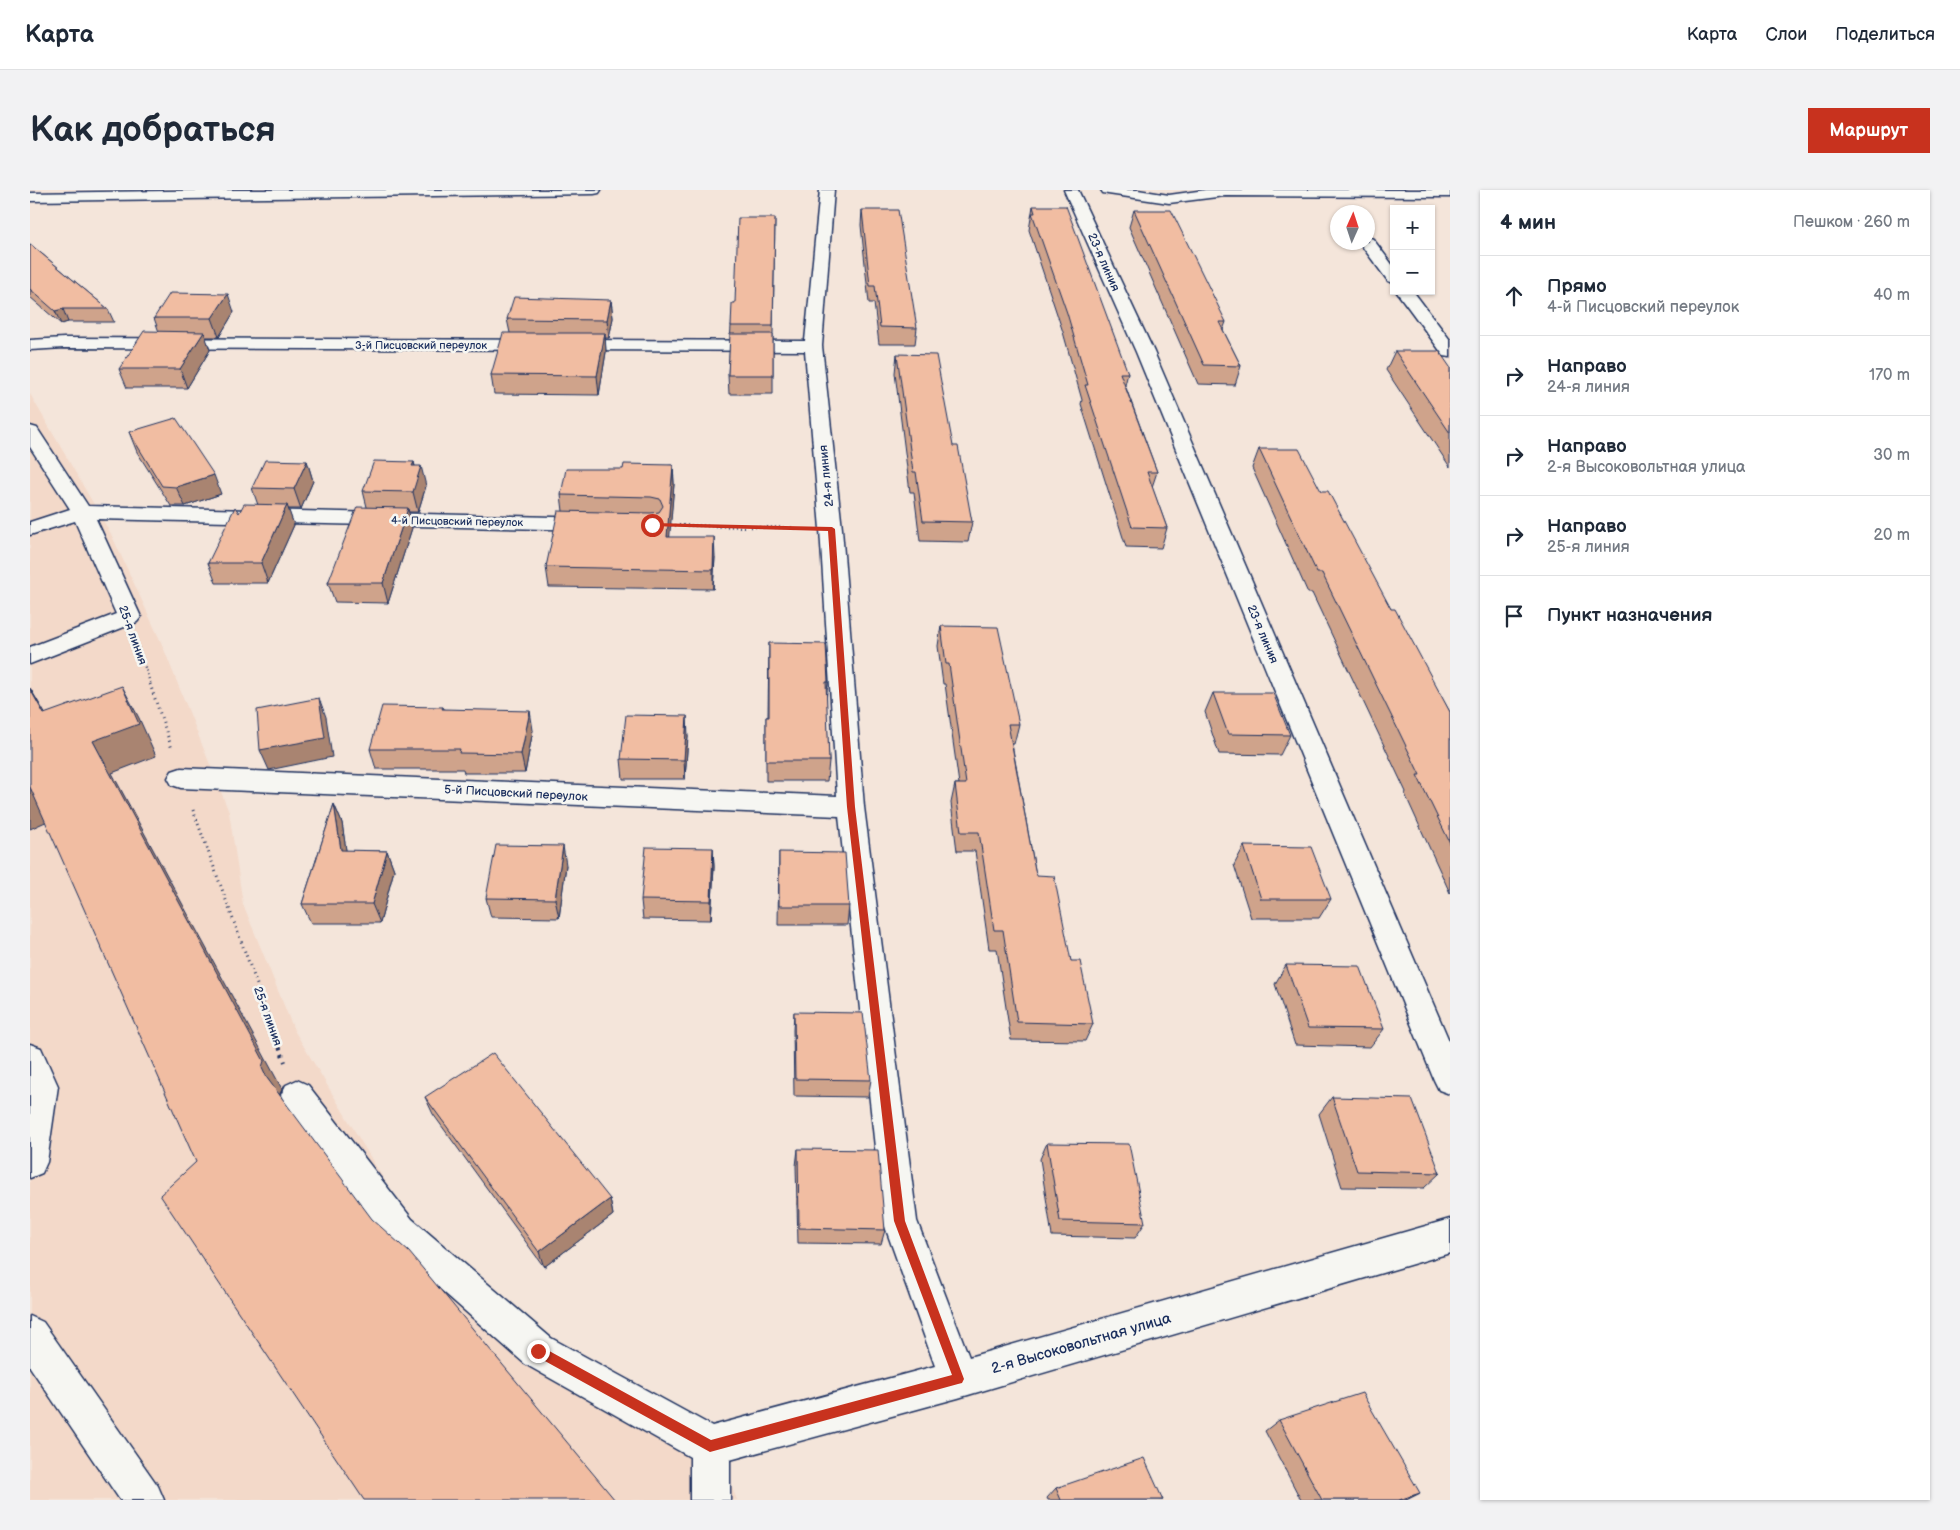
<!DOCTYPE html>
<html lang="ru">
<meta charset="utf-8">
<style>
:root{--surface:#fff;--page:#f2f2f3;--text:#1f2937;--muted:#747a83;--line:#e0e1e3;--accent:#c8321e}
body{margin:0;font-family:"Balsamiq Sans",sans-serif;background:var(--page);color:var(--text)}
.controls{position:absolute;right:15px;top:15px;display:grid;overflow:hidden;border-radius:0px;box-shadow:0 1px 4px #0004}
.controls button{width:45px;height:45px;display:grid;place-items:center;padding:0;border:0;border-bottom:1px solid var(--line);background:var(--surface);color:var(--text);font:25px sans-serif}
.compass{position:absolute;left:1300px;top:15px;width:45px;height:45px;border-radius:50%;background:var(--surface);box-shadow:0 1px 4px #0004;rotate:3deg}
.stop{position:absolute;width:15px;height:15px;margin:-11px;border:4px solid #c8321e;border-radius:50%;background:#fff}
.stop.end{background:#c8321e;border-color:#fff;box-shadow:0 1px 5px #0008}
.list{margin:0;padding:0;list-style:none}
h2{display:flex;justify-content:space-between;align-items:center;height:65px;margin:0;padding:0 20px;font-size:21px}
h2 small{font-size:16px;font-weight:400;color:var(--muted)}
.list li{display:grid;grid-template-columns:32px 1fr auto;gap:15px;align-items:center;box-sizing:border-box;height:80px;padding:0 20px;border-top:1px solid var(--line)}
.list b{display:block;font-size:19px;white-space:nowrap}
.list p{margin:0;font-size:16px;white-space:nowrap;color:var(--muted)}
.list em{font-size:16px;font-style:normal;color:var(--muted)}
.icon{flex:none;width:28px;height:28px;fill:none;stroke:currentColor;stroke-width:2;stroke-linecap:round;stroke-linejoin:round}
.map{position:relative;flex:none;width:1420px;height:1310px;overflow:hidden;border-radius:0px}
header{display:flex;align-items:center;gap:30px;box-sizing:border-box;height:70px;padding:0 25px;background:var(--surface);border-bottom:1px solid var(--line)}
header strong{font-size:24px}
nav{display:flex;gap:28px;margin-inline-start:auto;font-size:18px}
.intro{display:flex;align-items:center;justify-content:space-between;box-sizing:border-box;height:120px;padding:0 30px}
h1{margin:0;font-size:35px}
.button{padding:12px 22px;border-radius:0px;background:var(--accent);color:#fff;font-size:18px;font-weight:700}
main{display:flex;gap:30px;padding:0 30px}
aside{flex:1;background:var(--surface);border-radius:0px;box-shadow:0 1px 4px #0004}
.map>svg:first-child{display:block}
</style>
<header>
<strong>Карта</strong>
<nav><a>Карта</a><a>Слои</a><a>Поделиться</a></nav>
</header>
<div class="intro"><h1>Как добраться</h1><a class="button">Маршрут</a></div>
<main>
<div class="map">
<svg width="1420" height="1310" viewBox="0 0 1420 1310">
<rect width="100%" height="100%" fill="#f4e5da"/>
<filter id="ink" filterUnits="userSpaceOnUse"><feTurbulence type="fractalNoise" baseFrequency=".02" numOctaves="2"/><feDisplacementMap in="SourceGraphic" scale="10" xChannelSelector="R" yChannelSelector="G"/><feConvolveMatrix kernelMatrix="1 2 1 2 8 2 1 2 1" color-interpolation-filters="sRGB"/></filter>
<g filter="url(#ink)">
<path fill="#f3d9c9" d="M 0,204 L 81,344 L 131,452 L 199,622 L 213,714 L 264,840 L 383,1038 L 701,1295 L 707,1310 L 0,1310 Z"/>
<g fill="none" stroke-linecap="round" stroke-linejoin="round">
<defs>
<g id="minor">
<path d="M 205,0 L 571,0 L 569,3 L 564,4 L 0,11 L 0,3 Z"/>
<path d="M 790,0 L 804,0 L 792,156 L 812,339 L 834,617 L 887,1031 L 939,1167 L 1420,1029 L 1420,1063 L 928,1208 L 700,1270 L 700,1310 L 660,1310 L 660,1267 L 495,1174 L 358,1053 L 256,915 L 251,905 L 256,895 L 267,890 L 278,895 L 382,1029 L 521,1148 L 682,1236 L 905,1176 L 853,1031 L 809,626 L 151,598 L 142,595 L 138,588 L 142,581 L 151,578 L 807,606 L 790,339 L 775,161 L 34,158 L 0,160 L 0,150 L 34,148 L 775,151 Z"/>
<path d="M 1034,0 L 1048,0 L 1124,162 L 1420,853 L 1420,904 L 1409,900 L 1404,890 L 1106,162 Z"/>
<path d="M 1071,0 L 1108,0 L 1139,5 L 1175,0 L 1420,0 L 1420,7 L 1195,6 L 1139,13 L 1078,4 L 1073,3 Z"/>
<path d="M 1338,47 L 1343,49 L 1364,77 L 1364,93 L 1358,91 L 1329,52 L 1338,52 Z"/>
<path d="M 1366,101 L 1383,101 L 1420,150 L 1420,167 L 1414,166 Z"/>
<path d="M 0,236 L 7,238 L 58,316 L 563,328 L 571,329 L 574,334 L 571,339 L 563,340 L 66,329 L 111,427 L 107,432 L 0,474 L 0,457 L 86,424 L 45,331 L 0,345 L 0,332 L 40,319 L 0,257 Z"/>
<path d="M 0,854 L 11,858 L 28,896 L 17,972 L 12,983 L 0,988 Z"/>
<path d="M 0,1126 L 13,1132 L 128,1296 L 134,1310 L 90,1310 L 0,1177 Z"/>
</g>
</defs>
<use href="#minor" stroke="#1b2f5e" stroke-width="3"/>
<g stroke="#1b2f5e" stroke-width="2.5" stroke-dasharray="1 3" stroke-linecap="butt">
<path d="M 637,335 L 768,338"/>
<path d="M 107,454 L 121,495"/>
</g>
<g stroke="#1b2f5e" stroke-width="3" stroke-dasharray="1 4" stroke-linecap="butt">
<path d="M 120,494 L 142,559"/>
<path d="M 163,620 L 248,852"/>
</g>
<path stroke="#1b2f5e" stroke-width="4" stroke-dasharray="2 5" stroke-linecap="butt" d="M 247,851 L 255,872"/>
<use href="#minor" fill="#f6f6f2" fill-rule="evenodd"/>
</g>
<g fill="#cfa38b" stroke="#1b2f5e">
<path d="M 1003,16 L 1098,183 L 1095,195 L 1127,282 L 1122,297 L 1137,338 L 1131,358 L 1096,357 L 1051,214 L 1052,210 L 1033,142 L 999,40 Z"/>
<path d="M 832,20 L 887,138 L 885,154 L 849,154 L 844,113 L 839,113 L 831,35 Z"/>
<path d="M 1104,20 L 1196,132 L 1193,140 L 1211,176 L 1205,195 L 1168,194 L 1099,37 Z"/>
<path d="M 745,28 L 743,144 L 743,204 L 699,204 L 698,185 L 701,136 L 705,113 Z"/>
<path d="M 0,54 L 78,119 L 84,132 L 38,132 L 31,134 L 0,107 Z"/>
<path d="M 581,110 L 583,128 L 579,148 L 575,148 L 576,162 L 569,205 L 464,204 L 461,185 L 480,143 L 477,129 Z"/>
<path d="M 204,122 L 189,147 L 175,147 L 180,160 L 157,198 L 97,198 L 89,179 L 129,142 L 124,128 Z"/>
<path d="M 1365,161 L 1420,177 L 1420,277 L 1356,180 Z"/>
<path d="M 867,164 L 923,256 L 942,332 L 938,352 L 890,351 L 884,302 L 880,302 L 865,183 Z"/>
<path d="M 99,242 L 191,304 L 155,316 L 141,316 L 107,262 Z"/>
<path d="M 1229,259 L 1291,301 L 1361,419 L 1420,522 L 1420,703 L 1375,604 L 1376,602 L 1282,403 L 1278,403 L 1222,278 Z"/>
<path d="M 277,271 L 283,291 L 271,319 L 258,319 L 264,335 L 238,393 L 186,393 L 178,373 L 209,323 L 228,315 L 222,298 Z"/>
<path d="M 384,272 L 385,276 L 396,296 L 388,322 L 378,322 L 382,338 L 358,413 L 305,412 L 298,393 L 337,317 L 333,301 Z"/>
<path d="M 643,275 L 644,294 L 639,347 L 685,367 L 683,399 L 519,397 L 516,377 L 533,321 L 531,305 L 593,279 Z"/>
<path d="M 911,436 L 989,534 L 984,554 L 982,554 L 1006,685 L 1041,771 L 1063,834 L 1055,851 L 981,850 L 967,759 L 959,759 L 945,661 L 927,661 L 921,613 L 925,594 L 929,594 L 915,494 L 913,494 L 908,456 Z"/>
<path d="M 739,453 L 798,492 L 796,512 L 799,571 L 797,591 L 736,591 L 736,527 L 738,527 Z"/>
<path d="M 1183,503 L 1260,545 L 1250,565 L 1189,564 L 1175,522 Z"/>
<path d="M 413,517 L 414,519 L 503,540 L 495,583 L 434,583 L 433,579 L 346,579 L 340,559 Z"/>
<path d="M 658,546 L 655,589 L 593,589 L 591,569 Z"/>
<path d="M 304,614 L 312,633 L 316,661 L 357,661 L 364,680 L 350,733 L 281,733 L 272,714 Z"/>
<path d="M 1214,656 L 1301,709 L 1289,728 L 1221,728 L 1204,675 Z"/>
<path d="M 683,658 L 684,677 L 681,730 L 613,729 L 611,710 Z"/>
<path d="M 749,662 L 819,716 L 817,735 L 748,735 Z"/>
<path d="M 536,675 L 529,728 L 461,727 L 456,708 Z"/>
<path d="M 1256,775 L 1354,839 L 1340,857 L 1265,855 L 1245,794 Z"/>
<path d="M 764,822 L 841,890 L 838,907 L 764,906 L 763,840 Z"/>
<path d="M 395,907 L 580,1009 L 583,1025 L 514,1077 L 403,924 Z"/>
<path d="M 1302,907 L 1410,983 L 1394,998 L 1312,997 L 1289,924 Z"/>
<path d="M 1017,953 L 1115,1033 L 1105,1048 L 1022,1046 L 1010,969 Z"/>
<path d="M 768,959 L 855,1040 L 851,1054 L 768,1053 L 766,976 Z"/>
<path d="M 1249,1230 L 1390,1303 L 1376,1310 L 1271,1310 L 1235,1241 Z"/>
<path d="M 1026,1298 L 1133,1310 L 1018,1310 L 1017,1308 Z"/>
</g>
<g fill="#a98471" stroke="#1b2f5e">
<path d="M 198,104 L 204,122 L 189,147 L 182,128 Z"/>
<path d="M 581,110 L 583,128 L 579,148 L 577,130 Z"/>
<path d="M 33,119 L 38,132 L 31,134 L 25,121 Z"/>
<path d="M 174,142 L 180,160 L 157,198 L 150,179 Z"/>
<path d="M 575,143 L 576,162 L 569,205 L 567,186 Z"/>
<path d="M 277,271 L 283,291 L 271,319 L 264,299 Z"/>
<path d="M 384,272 L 387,288 L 391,276 L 396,296 L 388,322 L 383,302 L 382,276 Z"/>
<path d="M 643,275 L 644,294 L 638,367 L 637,347 Z"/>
<path d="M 184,285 L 191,304 L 155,316 L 146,297 Z"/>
<path d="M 257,315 L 264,335 L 238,393 L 231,373 Z"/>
<path d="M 378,318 L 382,338 L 358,413 L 353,393 Z"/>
<path d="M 684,347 L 685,367 L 683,399 L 683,380 Z"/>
<path d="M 92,496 L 109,528 L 126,566 L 82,583 L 252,899 L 249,906 L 237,888 L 63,551 Z"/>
<path d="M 0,498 L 19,530 L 14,524 Z"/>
<path d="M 289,508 L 296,527 L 302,567 L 239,580 L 230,560 Z"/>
<path d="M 500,521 L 503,540 L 495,583 L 491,564 Z"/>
<path d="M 657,526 L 658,546 L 655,589 L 654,570 Z"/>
<path d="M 0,597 L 22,629 L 0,639 Z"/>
<path d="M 304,614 L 312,633 L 319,680 L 311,660 Z"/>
<path d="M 533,656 L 536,675 L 529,728 L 525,709 Z"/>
<path d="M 683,658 L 684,677 L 681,730 L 681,711 Z"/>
<path d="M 357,661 L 364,680 L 350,733 L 342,714 Z"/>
<path d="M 580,1009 L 583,1025 L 514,1077 L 509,1062 Z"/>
<path d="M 1390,1303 L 1376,1310 L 1369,1310 Z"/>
</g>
<g fill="#f1bda2" stroke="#1b2f5e">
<path d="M 1003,16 L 1036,16 L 1098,183 L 1090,183 L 1127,282 L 1117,282 L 1137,338 L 1102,337 L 1055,195 L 1058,195 L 1037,123 L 1002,23 L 1005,23 Z"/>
<path d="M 832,20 L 868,20 L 887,138 L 850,137 L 845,96 L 840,96 Z"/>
<path d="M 1104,20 L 1141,20 L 1196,132 L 1189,132 L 1211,176 L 1174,175 Z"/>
<path d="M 708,28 L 745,28 L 743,136 L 701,136 L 702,113 L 705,113 Z"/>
<path d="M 0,54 L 78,119 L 33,119 L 25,121 L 0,99 Z"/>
<path d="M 140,103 L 198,104 L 182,128 L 124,128 Z"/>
<path d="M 484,107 L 581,110 L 577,130 L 477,129 Z"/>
<path d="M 114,141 L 174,142 L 150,179 L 89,179 Z"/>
<path d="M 473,143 L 575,143 L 567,186 L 461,185 Z"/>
<path d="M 700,144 L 743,144 L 743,185 L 698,185 Z"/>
<path d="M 1365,161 L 1409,161 L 1420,177 L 1420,243 Z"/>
<path d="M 867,164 L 906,165 L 923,256 L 928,256 L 942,332 L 893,331 L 886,282 L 883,282 Z"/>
<path d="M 146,228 L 184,285 L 146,297 L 132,296 L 99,242 Z"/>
<path d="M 1229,259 L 1269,259 L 1291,301 L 1298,301 L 1361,419 L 1365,419 L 1420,522 L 1420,653 L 1387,585 L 1390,585 L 1292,383 L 1287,383 Z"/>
<path d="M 235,270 L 277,271 L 264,299 L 222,298 Z"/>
<path d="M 344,271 L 384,272 L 382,276 L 391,276 L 383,302 L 333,301 Z"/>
<path d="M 594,274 L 643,275 L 637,347 L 684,347 L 683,380 L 516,377 L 528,321 L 621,323 L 629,322 L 633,316 L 630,309 L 621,307 L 531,305 L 536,279 L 593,279 Z"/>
<path d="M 214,314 L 257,315 L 231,373 L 178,373 L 205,317 L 209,323 Z"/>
<path d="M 327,317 L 378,318 L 353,393 L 298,393 Z"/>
<path d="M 911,436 L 968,437 L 989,534 L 978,534 L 1006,685 L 1024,686 L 1041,771 L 1050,771 L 1063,834 L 987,832 L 973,740 L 964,740 L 949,642 L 931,642 L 925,594 L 936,594 L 919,474 L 916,474 Z"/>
<path d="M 739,453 L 796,454 L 798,492 L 796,492 L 799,571 L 736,571 L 736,527 L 739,527 Z"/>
<path d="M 92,496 L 109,534 L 63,551 L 234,871 L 232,877 L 237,888 L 342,1029 L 379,1062 L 585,1310 L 334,1310 L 130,1005 L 166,972 L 0,597 L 0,499 L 14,524 Z"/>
<path d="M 1183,503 L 1243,503 L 1260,545 L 1198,544 Z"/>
<path d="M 289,508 L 295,548 L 230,560 L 227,520 Z"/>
<path d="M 352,516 L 413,517 L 412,519 L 500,521 L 491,564 L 429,563 L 430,559 L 340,559 Z"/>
<path d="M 596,525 L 657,526 L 654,570 L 591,569 Z"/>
<path d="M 304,614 L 311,660 L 357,661 L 342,714 L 272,714 Z"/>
<path d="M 466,655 L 533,656 L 525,709 L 456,708 Z"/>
<path d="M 1214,656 L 1281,657 L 1301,709 L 1231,709 Z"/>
<path d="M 616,657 L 683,658 L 681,711 L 611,710 Z"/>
<path d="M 749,662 L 815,663 L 819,716 L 749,716 Z"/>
<path d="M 1256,775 L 1330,776 L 1354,839 L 1278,838 Z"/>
<path d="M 764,822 L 833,823 L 841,890 L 765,889 Z"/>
<path d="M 463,863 L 580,1009 L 509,1062 L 395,907 Z"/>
<path d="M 1302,907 L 1382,909 L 1410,983 L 1327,981 Z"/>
<path d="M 1017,953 L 1099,954 L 1115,1033 L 1030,1031 Z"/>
<path d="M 768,959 L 848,960 L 855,1040 L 769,1038 Z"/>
<path d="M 1332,1203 L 1390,1303 L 1369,1310 L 1292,1310 L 1249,1230 Z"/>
<path d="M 1114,1268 L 1133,1310 L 1031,1310 L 1026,1298 Z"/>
</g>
</g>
<path fill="#c8321e" d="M 622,333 L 802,337 L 805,339 L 825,617 L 875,1031 L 934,1189 L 932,1193 L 928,1194 L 680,1262 L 504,1165 L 503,1161 L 504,1157 L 508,1155 L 512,1157 L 681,1250 L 922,1185 L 864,1031 L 817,617 L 798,341 L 620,336 L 619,335 Z"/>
<g text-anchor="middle" stroke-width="5" stroke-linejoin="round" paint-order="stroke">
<g font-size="11" fill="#1b2f5e" stroke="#f6f6f2">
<text x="391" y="159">3-й Писцовский переулок</text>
<text transform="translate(427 331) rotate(1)" y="4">4-й Писцовский переулок</text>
</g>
<g font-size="12" fill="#1b2f5e" stroke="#f6f6f2">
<text transform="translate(1074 72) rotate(66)" y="4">23-я линия</text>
<text transform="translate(796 286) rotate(-96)" y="4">24-я линия</text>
<text transform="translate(1233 444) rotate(67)" y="4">23-я линия</text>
<text transform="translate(103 445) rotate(70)" y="4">25-я линия</text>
<text transform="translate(486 603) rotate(3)" y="4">5-й Писцовский переулок</text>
<text transform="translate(238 826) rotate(70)" y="4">25-я линия</text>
</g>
<g font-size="15" fill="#1b2f5e" stroke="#f6f6f2">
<text transform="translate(1051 1153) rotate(-16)" y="5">2-я Высоковольтная улица</text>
</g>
</g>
</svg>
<div class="controls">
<button>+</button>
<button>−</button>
</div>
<svg class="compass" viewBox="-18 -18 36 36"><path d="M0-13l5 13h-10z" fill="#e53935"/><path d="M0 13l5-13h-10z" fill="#747a83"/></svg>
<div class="stop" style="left:622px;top:335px"></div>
<div class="stop end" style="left:508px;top:1161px"></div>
</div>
<aside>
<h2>4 мин<small>Пешком · 260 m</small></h2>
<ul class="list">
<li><svg class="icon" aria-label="ahead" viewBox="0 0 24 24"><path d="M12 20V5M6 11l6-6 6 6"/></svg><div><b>Прямо</b><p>4-й Писцовский переулок</p></div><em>40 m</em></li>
<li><svg class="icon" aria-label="right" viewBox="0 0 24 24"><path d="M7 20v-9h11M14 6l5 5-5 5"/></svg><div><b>Направо</b><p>24-я линия</p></div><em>170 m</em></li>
<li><svg class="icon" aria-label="right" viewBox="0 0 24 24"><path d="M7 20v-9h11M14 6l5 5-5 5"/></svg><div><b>Направо</b><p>2-я Высоковольтная улица</p></div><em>30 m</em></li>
<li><svg class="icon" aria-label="right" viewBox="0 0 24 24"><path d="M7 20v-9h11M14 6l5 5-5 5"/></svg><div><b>Направо</b><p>25-я линия</p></div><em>20 m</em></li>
<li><svg class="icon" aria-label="arrive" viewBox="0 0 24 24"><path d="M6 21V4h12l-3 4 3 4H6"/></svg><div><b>Пункт назначения</b></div></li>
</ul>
</aside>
</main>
